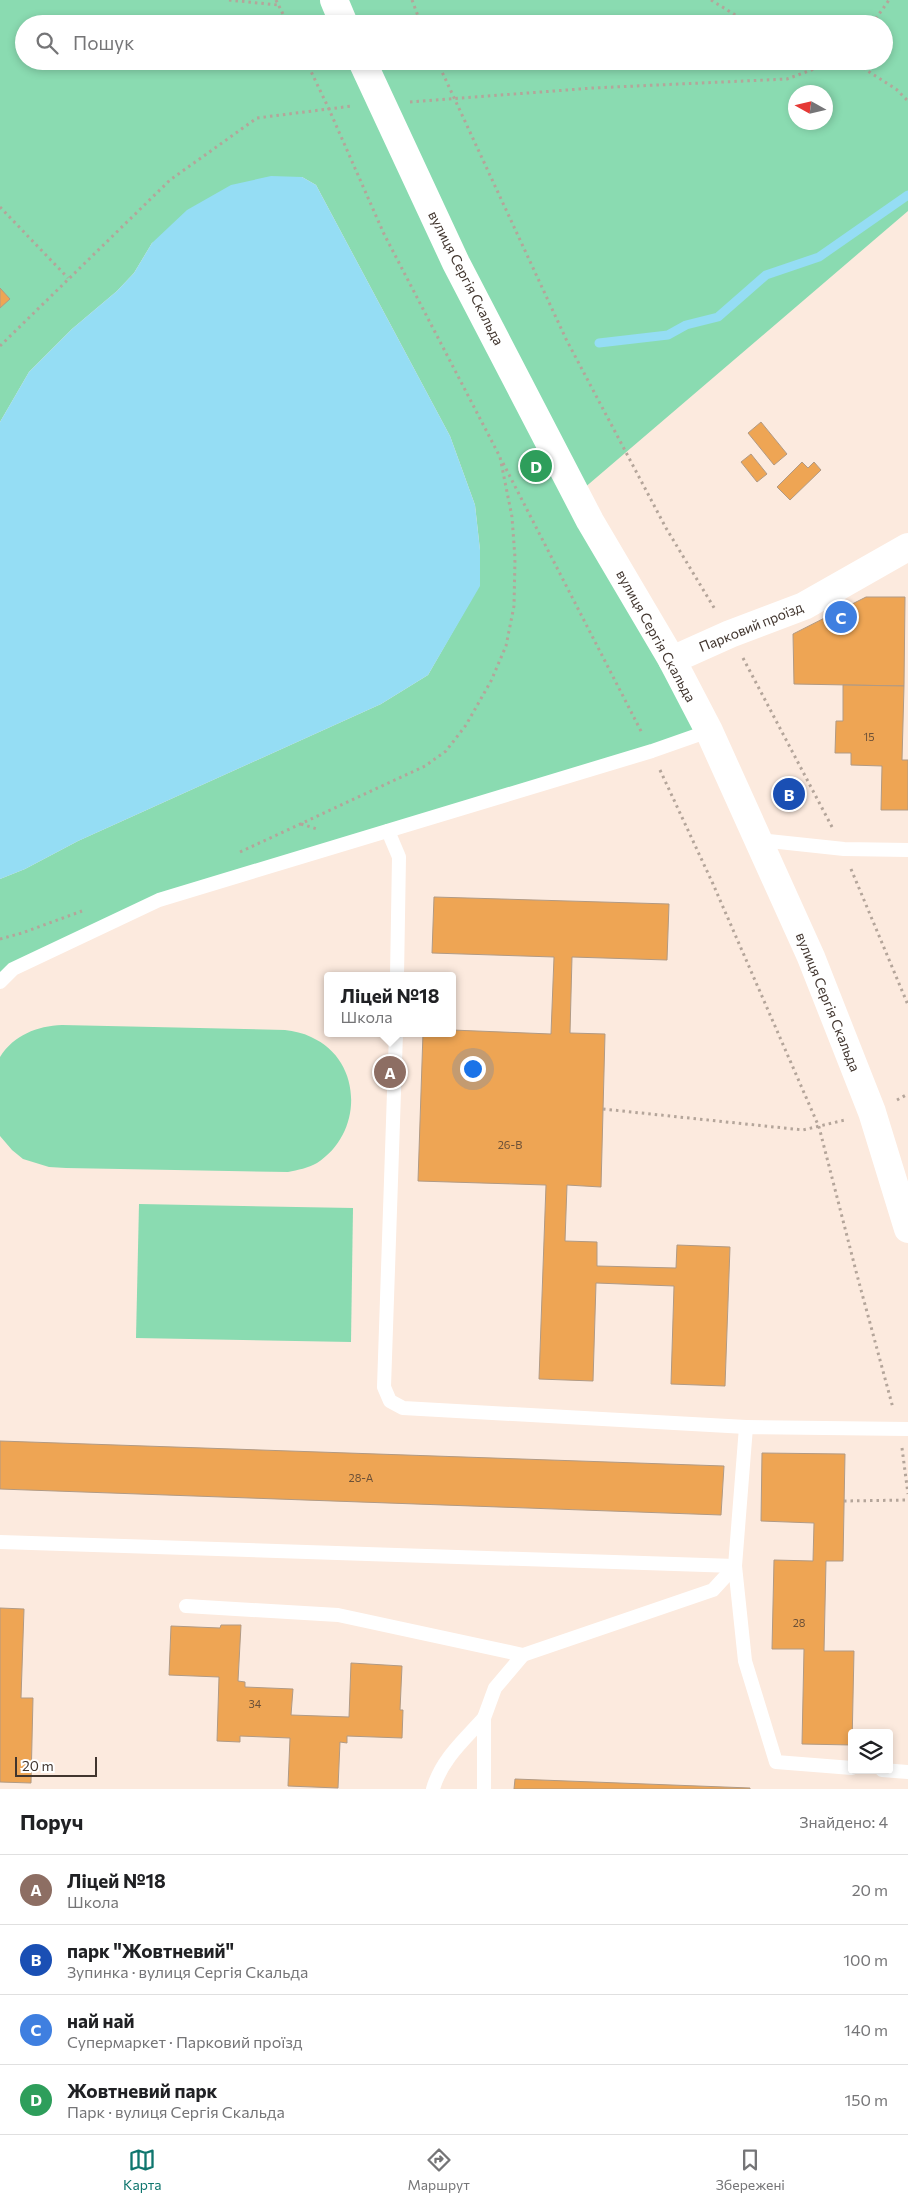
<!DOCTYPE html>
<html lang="uk">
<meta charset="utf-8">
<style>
:root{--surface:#fff;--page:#f2f2f2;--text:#202124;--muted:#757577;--line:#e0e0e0;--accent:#0f766e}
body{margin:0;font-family:Commissioner,sans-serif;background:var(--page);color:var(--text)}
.controls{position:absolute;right:15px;bottom:15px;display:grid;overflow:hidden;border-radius:5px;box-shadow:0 2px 8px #0003}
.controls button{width:45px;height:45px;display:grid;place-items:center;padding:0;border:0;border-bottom:1px solid var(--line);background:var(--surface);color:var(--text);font:25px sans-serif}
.compass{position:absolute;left:788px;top:85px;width:45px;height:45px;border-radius:50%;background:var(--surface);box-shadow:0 2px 8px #0003;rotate:278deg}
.scale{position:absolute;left:15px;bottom:12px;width:82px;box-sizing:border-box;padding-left:5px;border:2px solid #41352e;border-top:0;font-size:14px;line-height:18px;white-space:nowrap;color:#41352e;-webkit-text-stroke:4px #fff;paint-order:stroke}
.you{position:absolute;left:472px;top:1068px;width:18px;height:18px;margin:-12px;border:4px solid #fff;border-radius:50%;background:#1a73e8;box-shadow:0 0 0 8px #1a73e833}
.badge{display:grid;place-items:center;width:32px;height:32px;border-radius:50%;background:var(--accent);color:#fff;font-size:16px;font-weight:700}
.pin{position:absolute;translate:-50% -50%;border:2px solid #fff;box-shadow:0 1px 5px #0006}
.popup{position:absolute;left:324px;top:972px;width:132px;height:65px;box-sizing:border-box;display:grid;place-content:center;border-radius:5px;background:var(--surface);filter:drop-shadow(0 1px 4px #0005);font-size:16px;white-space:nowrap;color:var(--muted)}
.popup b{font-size:19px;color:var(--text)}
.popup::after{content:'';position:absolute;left:50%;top:100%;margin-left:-10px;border:10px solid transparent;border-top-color:var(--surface)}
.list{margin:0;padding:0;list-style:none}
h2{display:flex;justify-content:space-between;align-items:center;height:65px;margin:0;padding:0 20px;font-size:21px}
h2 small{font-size:16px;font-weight:400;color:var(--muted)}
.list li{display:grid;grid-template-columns:32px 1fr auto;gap:15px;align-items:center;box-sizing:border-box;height:70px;padding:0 20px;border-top:1px solid var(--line)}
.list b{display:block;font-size:19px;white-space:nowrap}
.list p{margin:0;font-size:16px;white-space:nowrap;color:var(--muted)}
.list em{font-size:16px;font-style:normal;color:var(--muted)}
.icon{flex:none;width:28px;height:28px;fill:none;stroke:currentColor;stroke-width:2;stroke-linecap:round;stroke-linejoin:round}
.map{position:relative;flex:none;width:908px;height:1789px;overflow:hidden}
.search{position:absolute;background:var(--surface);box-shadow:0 2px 8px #0003;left:15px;right:15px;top:15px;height:55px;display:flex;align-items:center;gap:12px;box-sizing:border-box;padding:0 18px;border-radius:28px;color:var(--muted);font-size:19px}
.sheet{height:345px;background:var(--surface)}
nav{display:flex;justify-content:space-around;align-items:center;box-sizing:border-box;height:70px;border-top:1px solid var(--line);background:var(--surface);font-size:14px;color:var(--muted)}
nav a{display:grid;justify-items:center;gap:2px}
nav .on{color:var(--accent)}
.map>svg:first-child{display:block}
</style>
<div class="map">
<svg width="908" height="1789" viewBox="0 0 908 1789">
<rect width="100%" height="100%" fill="#fceade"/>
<g fill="#8adbb1" fill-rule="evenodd">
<path d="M 0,0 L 908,0 L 908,211 L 576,495 L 705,731 L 159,898 L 0,978 L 0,879 L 25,869 L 78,841 L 381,704 L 428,675 L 479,586 L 480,550 L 475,505 L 450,436 L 316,185 L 302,177 L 152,243 L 134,273 L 117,291 L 72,329 L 29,372 L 0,422 ZM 24,24 L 884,24 L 884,61 L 24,61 ZM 796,92 L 826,92 L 826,122 L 796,122 Z"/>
<path d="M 62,1025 L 285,1030 C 294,1031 303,1033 311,1037 C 363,1060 364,1133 317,1163 C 308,1168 298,1170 288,1172 L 66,1168 L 49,1167 L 23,1159 L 12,1150 L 0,1136 L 0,1057 C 14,1035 37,1026 62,1025 Z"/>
<path d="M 139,1204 L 353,1208 L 351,1342 L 136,1338 Z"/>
</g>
<path fill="#95ddf4" d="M 271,176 L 302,177 L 316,185 L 450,436 L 475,505 L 480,550 L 480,586 L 428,675 L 381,704 L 78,841 L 25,869 L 0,879 L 0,422 L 29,372 L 72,329 L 117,291 L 134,273 L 152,243 L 187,210 L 231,185 Z"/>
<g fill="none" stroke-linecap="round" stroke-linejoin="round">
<path stroke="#95ddf4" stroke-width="9" d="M 599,343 L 668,335 L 686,325 L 718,317 L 766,275 L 819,257 L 908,195"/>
</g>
<g fill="#eea554" stroke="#b19a84">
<path d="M 0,288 L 10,299 L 0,308 Z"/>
<path d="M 761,422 L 787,454 L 774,465 L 748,433 Z"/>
<path d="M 751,454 L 767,474 L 757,482 L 741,462 Z"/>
<path d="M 802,462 L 808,468 L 814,462 L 821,470 L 790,500 L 777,487 Z"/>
<path d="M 866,597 L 905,597 L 904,686 L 794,684 L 793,634 Z"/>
<path d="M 843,685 L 904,686 L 902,760 L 908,760 L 908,810 L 881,810 L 882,766 L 851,765 L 851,753 L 835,753 L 836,721 L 843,721 Z"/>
<path d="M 434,897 L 669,904 L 667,960 L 572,957 L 570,1033 L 605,1034 L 601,1187 L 567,1185 L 565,1241 L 597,1242 L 597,1266 L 676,1268 L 677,1245 L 730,1247 L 725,1386 L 671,1384 L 674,1286 L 596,1283 L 593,1381 L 539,1379 L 546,1185 L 418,1181 L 423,1033 L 452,1033 L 452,1030 L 551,1034 L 554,957 L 432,953 Z"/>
<path d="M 0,1441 L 724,1466 L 721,1515 L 0,1489 Z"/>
<path d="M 762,1453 L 845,1454 L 843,1561 L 826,1561 L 824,1651 L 854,1651 L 852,1745 L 802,1744 L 804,1649 L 772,1649 L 774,1560 L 813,1561 L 814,1523 L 761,1521 Z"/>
<path d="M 0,1608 L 24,1609 L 21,1698 L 33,1698 L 31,1783 L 0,1782 Z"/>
<path d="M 221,1625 L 241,1625 L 238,1681 L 245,1682 L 245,1687 L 293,1689 L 291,1715 L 349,1717 L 351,1663 L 402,1666 L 400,1710 L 403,1710 L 402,1738 L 347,1736 L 347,1743 L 340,1742 L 338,1788 L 288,1786 L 290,1738 L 240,1736 L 240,1742 L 217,1741 L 219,1677 L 169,1675 L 171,1626 L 220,1628 Z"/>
<path d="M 515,1779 L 750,1788 L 750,1789 L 514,1789 Z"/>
</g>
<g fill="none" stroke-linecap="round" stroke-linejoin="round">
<g stroke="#b4a59a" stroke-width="3" stroke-dasharray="2.5 4" stroke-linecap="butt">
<path d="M 229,0 L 278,5"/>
<path d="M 276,0 L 288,24"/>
<path d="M 412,0 L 421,24"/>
<path d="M 711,0 L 750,24"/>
<path d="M 872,24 L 889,0"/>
<path d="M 437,61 L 566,339 L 666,528 L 716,611"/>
<path d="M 852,61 L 896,89 L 908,101"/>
<path d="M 410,102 L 593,88 L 787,79 L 836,61"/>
<path d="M 0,207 L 68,278"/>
<path d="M 0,346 L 170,180 L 257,118 L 352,106"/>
<path d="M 503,463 L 642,733"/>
<path d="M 743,658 L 832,827"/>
<path d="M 660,770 L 713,884 L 819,1127 L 857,1275 L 893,1408"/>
<path d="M 301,824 L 317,829"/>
<path d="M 240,852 L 425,766 L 446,751 L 466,725 L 491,681 L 506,646 L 514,606 L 515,558 L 512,517 L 500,457 L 384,234 L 328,107 L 306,61"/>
<path d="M 851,869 L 908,1005"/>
<path d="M 0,939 L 22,933 L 82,911"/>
<path d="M 897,1100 L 908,1094"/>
<path d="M 603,1109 L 803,1130 L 845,1120"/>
<path d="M 902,1448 L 908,1494"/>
<path d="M 844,1501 L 908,1500"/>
</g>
<g stroke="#fff" stroke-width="14">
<path d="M 388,831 L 399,857 L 397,976"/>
<path d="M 759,840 L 844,849 L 908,850"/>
<path d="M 0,982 L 13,969 L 159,900 L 652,751 L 709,731"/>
<path d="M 396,1033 L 384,1387 L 390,1401 L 403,1408 L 746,1427"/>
<path d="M 0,1542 L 735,1566 L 745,1661 L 776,1762 L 852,1768"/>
<path d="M 186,1606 L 338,1615 L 523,1655"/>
<path d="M 882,1770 L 908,1772"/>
<path d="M 433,1789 C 441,1760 464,1740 484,1718"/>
<path d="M 484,1789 L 484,1718 L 495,1688 L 523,1655 L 713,1590 L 735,1566 L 746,1427 L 908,1429"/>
</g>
<path stroke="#fff" stroke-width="28" d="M 672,660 L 730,634 L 804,606 L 908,547"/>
<g stroke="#fff" stroke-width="28">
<path d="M 334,0 L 344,24"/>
<path d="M 362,61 L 456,263 L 590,521 L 672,660 L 709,731 L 811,957 L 872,1112 L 908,1229"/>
</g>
</g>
<g text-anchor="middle" stroke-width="4.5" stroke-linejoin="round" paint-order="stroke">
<g font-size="11" fill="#6c5138">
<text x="869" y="741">15</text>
<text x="510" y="1149">26-В</text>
<text x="361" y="1482">28-А</text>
<text x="799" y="1627">28</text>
<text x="255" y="1708">34</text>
</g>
<g font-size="14" fill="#41352e" stroke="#fff">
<text transform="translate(466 278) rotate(63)" y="5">вулиця Сергія Скальда</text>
<text transform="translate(751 627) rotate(-22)" y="5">Парковий проїзд</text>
<text transform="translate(656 636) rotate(61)" y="5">вулиця Сергія Скальда</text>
<text transform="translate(828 1002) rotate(68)" y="5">вулиця Сергія Скальда</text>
</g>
</g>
</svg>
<div class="controls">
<button><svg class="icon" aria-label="layers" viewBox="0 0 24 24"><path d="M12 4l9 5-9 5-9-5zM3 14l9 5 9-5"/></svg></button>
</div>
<svg class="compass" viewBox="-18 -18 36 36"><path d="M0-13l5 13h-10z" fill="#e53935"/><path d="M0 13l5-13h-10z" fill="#757577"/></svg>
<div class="scale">20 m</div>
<div class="you"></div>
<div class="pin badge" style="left:390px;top:1072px;background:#8d6e63">A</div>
<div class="popup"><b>Ліцей №18</b>Школа</div>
<div class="pin badge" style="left:789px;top:794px;background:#1a4fb4">B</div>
<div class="pin badge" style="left:841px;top:617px;background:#3f7fe0">C</div>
<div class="pin badge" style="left:536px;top:466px;background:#2e9e5b">D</div>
<div class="search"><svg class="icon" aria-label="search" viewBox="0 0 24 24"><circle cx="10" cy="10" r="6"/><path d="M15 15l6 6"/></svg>Пошук</div>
</div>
<section class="sheet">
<h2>Поруч<small>Знайдено: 4</small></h2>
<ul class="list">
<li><span class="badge" style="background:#8d6e63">A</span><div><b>Ліцей №18</b><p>Школа</p></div><em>20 m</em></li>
<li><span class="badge" style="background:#1a4fb4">B</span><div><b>парк &quot;Жовтневий&quot;</b><p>Зупинка · вулиця Сергія Скальда</p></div><em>100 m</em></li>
<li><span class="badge" style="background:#3f7fe0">C</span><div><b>най най</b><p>Супермаркет · Парковий проїзд</p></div><em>140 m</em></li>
<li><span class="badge" style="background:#2e9e5b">D</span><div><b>Жовтневий парк</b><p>Парк · вулиця Сергія Скальда</p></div><em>150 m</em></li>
</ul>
</section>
<nav>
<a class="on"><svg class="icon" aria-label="map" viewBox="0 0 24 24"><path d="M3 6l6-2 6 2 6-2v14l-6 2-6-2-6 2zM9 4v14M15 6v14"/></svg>Карта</a>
<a><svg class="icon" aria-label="directions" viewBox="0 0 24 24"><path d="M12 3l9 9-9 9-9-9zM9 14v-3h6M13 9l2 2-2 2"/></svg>Маршрут</a>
<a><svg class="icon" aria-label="saved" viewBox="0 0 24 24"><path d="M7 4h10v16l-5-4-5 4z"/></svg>Збережені</a>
</nav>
